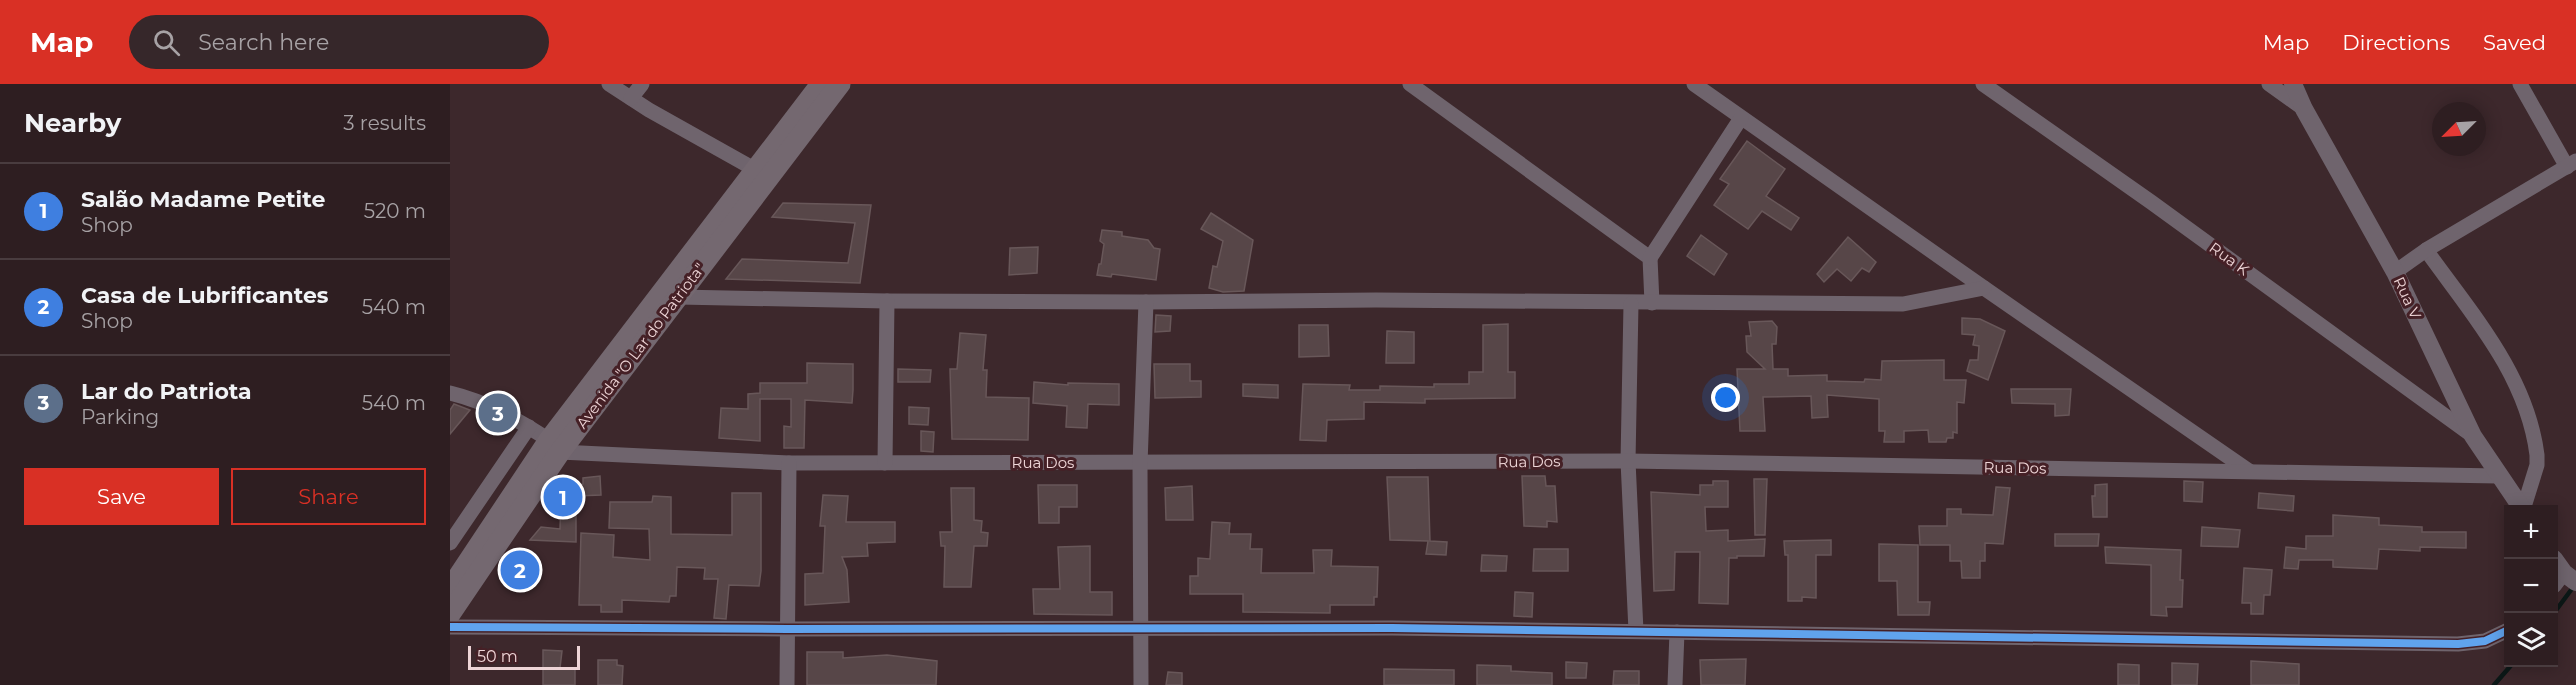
<!DOCTYPE html>
<meta charset="utf-8">
<style>
:root{--surface:#2e1e21;--page:#36272a;--text:#f1f3f6;--muted:#a7a2a5;--line:#493c3f;--accent:#d93025}
body{margin:0;font-family:Montserrat,sans-serif;background:var(--page);color:var(--text)}
.controls{position:absolute;right:18px;bottom:18px;display:grid;overflow:hidden;border-radius:0px;box-shadow:0 3px 15px #0003}
.controls button{width:54px;height:54px;display:grid;place-items:center;padding:0;border:0;border-bottom:2px solid var(--line);background:var(--surface);color:var(--text);font:30px sans-serif}
.compass{position:absolute;left:1982px;top:18px;width:54px;height:54px;border-radius:50%;background:var(--surface);box-shadow:0 3px 15px #0003;rotate:246deg}
.scale{position:absolute;left:18px;bottom:15px;width:112px;box-sizing:border-box;padding-left:6px;border:3px solid #eed5d7;border-top:0;font-size:16px;line-height:21px;white-space:nowrap;color:#eed5d7;-webkit-text-stroke:4px #452026;paint-order:stroke}
.you{position:absolute;left:1276px;top:314px;width:21px;height:21px;margin:-15px;border:4px solid #fff;border-radius:50%;background:#1a73e8;box-shadow:0 0 0 9px #1a73e833}
.badge{display:grid;place-items:center;width:39px;height:39px;border-radius:50%;background:var(--accent);color:#fff;font-size:20px;font-weight:700}
.pin{position:absolute;translate:-50% -50%;border:3px solid #fff;box-shadow:0 2px 6px #0006}
.list{margin:0;padding:0;list-style:none}
h2{display:flex;justify-content:space-between;align-items:center;height:78px;margin:0;padding:0 24px;font-size:26px}
h2 small{font-size:20px;font-weight:400;color:var(--muted)}
.list li{display:grid;grid-template-columns:39px 1fr auto;gap:18px;align-items:center;box-sizing:border-box;height:96px;padding:0 24px;border-top:2px solid var(--line)}
.list b{display:block;font-size:22px;white-space:nowrap}
.list p{margin:0;font-size:20px;white-space:nowrap;color:var(--muted)}
.list em{font-size:20px;font-style:normal;color:var(--muted)}
.actions{display:flex;gap:12px;padding:18px 24px}
.actions a{flex:1;padding:14px 0;border:2px solid var(--accent);border-radius:0px;text-align:center;font-size:21px;color:var(--accent)}
.actions .main{background:var(--accent);color:#fff}
.icon{flex:none;width:33px;height:33px;fill:none;stroke:currentColor;stroke-width:2;stroke-linecap:round;stroke-linejoin:round}
.map{position:relative;flex:none;width:2126px;height:601px;overflow:hidden}
header{display:flex;align-items:center;gap:36px;box-sizing:border-box;height:84px;padding:0 30px;background:var(--accent);color:#fff}
header strong{font-size:28px}
nav{display:flex;gap:33px;margin-inline-start:auto;font-size:21px}
.search{width:420px;height:54px;background:var(--page);display:flex;align-items:center;gap:15px;box-sizing:border-box;padding:0 21px;border-radius:33px;color:var(--muted);font-size:22px}
main{display:flex}
aside{flex:1;background:var(--surface)}
.map>svg:first-child{display:block}
</style>
<header>
<strong>Map</strong>
<div class="search"><svg class="icon" aria-label="search" viewBox="0 0 24 24"><circle cx="10" cy="10" r="6"/><path d="M15 15l6 6"/></svg>Search here</div>
<nav><a>Map</a><a>Directions</a><a>Saved</a></nav>
</header>
<main>
<aside>
<h2>Nearby<small>3 results</small></h2>
<ul class="list">
<li><span class="badge" style="background:#3f7fe0">1</span><div><b>Salão Madame Petite</b><p>Shop</p></div><em>520 m</em></li>
<li><span class="badge" style="background:#3f7fe0">2</span><div><b>Casa de Lubrificantes</b><p>Shop</p></div><em>540 m</em></li>
<li><span class="badge" style="background:#5c6f8a">3</span><div><b>Lar do Patriota</b><p>Parking</p></div><em>540 m</em></li>
</ul>
<div class="actions"><a class="main">Save</a><a>Share</a></div>
</aside>
<div class="map">
<svg width="2126" height="601" viewBox="0 0 2126 601">
<rect width="100%" height="100%" fill="#3d282c"/>
<g fill="none" stroke-linecap="round" stroke-linejoin="round">
<g stroke="#0c1817" stroke-width="4.5">
<path d="M 2104,529 L 2124,502"/>
<path d="M 2044,601 L 2064,578"/>
</g>
</g>
<g fill="#574648" stroke="#685759" stroke-width="1.5">
<path d="M 1297,57 L 1335,85 L 1316,112 L 1349,134 L 1341,146 L 1312,127 L 1298,145 L 1264,121 L 1279,100 L 1270,95 Z"/>
<path d="M 333,119 L 421,121 L 410,199 L 276,195 L 292,175 L 398,179 L 405,139 L 322,133 Z"/>
<path d="M 761,129 L 803,156 L 794,207 L 773,208 L 759,204 L 763,182 L 767,183 L 773,157 L 751,145 Z"/>
<path d="M 652,146 L 672,148 L 672,152 L 698,156 L 704,164 L 710,165 L 706,196 L 662,190 L 661,193 L 647,191 L 649,180 L 651,180 L 654,160 L 650,157 Z"/>
<path d="M 1251,151 L 1277,170 L 1264,191 L 1237,172 Z"/>
<path d="M 1398,153 L 1426,178 L 1419,188 L 1412,184 L 1401,197 L 1387,185 L 1374,198 L 1367,190 Z"/>
<path d="M 588,163 L 587,189 L 559,191 L 560,164 Z"/>
<path d="M 706,231 L 721,232 L 720,247 L 705,248 Z"/>
<path d="M 1512,234 L 1530,235 L 1555,247 L 1538,296 L 1517,287 L 1520,276 L 1528,276 L 1529,262 L 1523,261 L 1525,251 L 1512,250 Z"/>
<path d="M 1322,237 L 1327,243 L 1326,260 L 1322,260 L 1323,285 L 1338,285 L 1338,292 L 1377,291 L 1377,297 L 1414,298 L 1415,295 L 1431,296 L 1432,277 L 1494,276 L 1494,296 L 1516,296 L 1514,319 L 1507,318 L 1507,349 L 1503,348 L 1503,354 L 1497,354 L 1496,358 L 1479,358 L 1478,346 L 1454,347 L 1454,358 L 1434,358 L 1435,347 L 1429,347 L 1429,315 L 1377,311 L 1378,333 L 1362,334 L 1361,312 L 1313,313 L 1315,347 L 1290,347 L 1287,285 L 1315,285 L 1297,268 L 1296,252 L 1301,252 L 1299,238 Z"/>
<path d="M 1058,240 L 1058,288 L 1065,288 L 1065,314 L 975,315 L 975,319 L 914,318 L 914,335 L 877,336 L 876,357 L 850,356 L 853,300 L 900,301 L 899,306 L 930,306 L 930,302 L 984,303 L 984,300 L 1019,300 L 1019,288 L 1033,288 L 1033,241 Z"/>
<path d="M 849,241 L 878,241 L 879,272 L 849,273 Z"/>
<path d="M 937,247 L 964,248 L 964,279 L 936,279 Z"/>
<path d="M 510,249 L 536,251 L 533,286 L 537,286 L 536,313 L 579,314 L 578,356 L 502,355 L 500,285 L 507,285 Z"/>
<path d="M 357,279 L 403,280 L 403,306 L 402,319 L 355,316 L 354,364 L 334,364 L 334,342 L 341,343 L 341,315 L 310,315 L 310,357 L 269,354 L 271,324 L 298,325 L 298,310 L 310,309 L 310,299 L 357,299 Z"/>
<path d="M 704,280 L 740,280 L 740,297 L 751,297 L 751,313 L 705,314 Z"/>
<path d="M 448,285 L 481,286 L 480,298 L 448,298 Z"/>
<path d="M 584,298 L 618,301 L 618,299 L 669,300 L 669,321 L 638,320 L 637,344 L 616,343 L 617,322 L 583,319 Z"/>
<path d="M 793,300 L 828,301 L 828,314 L 793,312 Z"/>
<path d="M 1561,305 L 1621,305 L 1619,331 L 1605,332 L 1605,320 L 1562,319 Z"/>
<path d="M 4,320 L 20,326 L 0,350 L 0,326 Z"/>
<path d="M 459,323 L 479,324 L 478,341 L 459,340 Z"/>
<path d="M 471,347 L 484,348 L 483,368 L 471,367 Z"/>
<path d="M 150,392 L 151,411 L 126,412 L 126,458 L 80,456 L 91,443 L 110,445 L 111,412 L 106,413 L 105,410 L 133,400 L 133,394 Z"/>
<path d="M 1072,392 L 1095,392 L 1096,402 L 1105,402 L 1107,438 L 1097,437 L 1097,443 L 1074,442 Z"/>
<path d="M 937,393 L 978,393 L 980,457 L 997,458 L 996,471 L 976,470 L 978,457 L 940,456 Z"/>
<path d="M 1304,395 L 1317,395 L 1315,451 L 1305,451 Z"/>
<path d="M 1263,397 L 1278,397 L 1278,423 L 1255,423 L 1256,447 L 1278,446 L 1278,457 L 1315,455 L 1314,472 L 1287,472 L 1287,474 L 1279,474 L 1278,520 L 1249,519 L 1250,468 L 1225,468 L 1224,506 L 1204,507 L 1201,408 L 1250,411 L 1250,401 L 1263,401 Z"/>
<path d="M 1734,397 L 1753,398 L 1752,418 L 1734,417 Z"/>
<path d="M 1657,400 L 1657,433 L 1643,433 L 1642,412 L 1645,412 L 1645,401 Z"/>
<path d="M 588,401 L 627,401 L 627,423 L 609,423 L 609,439 L 589,439 Z"/>
<path d="M 742,402 L 743,436 L 716,436 L 715,404 Z"/>
<path d="M 1546,403 L 1560,404 L 1553,460 L 1535,459 L 1535,477 L 1530,477 L 1530,494 L 1512,494 L 1511,477 L 1500,477 L 1500,461 L 1470,461 L 1469,442 L 1497,442 L 1497,425 L 1511,425 L 1511,430 L 1543,431 Z"/>
<path d="M 501,404 L 524,404 L 524,436 L 532,437 L 531,448 L 538,449 L 537,462 L 524,462 L 521,503 L 494,503 L 495,462 L 491,462 L 490,448 L 502,448 Z"/>
<path d="M 282,409 L 311,409 L 311,487 L 309,502 L 279,501 L 276,535 L 264,534 L 268,495 L 254,495 L 255,484 L 227,483 L 226,512 L 220,512 L 219,518 L 172,516 L 172,528 L 151,528 L 151,521 L 129,521 L 131,449 L 164,451 L 163,473 L 200,476 L 199,445 L 159,444 L 160,418 L 202,418 L 203,412 L 221,413 L 221,450 L 282,451 Z"/>
<path d="M 1809,409 L 1844,412 L 1843,427 L 1808,424 Z"/>
<path d="M 373,411 L 398,412 L 396,438 L 445,438 L 445,458 L 417,459 L 418,472 L 392,473 L 397,486 L 399,518 L 355,521 L 355,490 L 373,489 L 375,442 L 370,442 Z"/>
<path d="M 1883,431 L 1929,434 L 1929,441 L 1972,443 L 1972,448 L 2016,448 L 2016,464 L 1970,463 L 1970,467 L 1929,465 L 1927,485 L 1883,483 L 1883,476 L 1849,476 L 1848,485 L 1834,484 L 1836,463 L 1856,465 L 1856,452 L 1883,452 Z"/>
<path d="M 762,438 L 780,439 L 779,450 L 801,450 L 800,465 L 812,465 L 811,489 L 864,489 L 863,466 L 882,466 L 881,482 L 928,483 L 927,513 L 924,513 L 924,521 L 880,521 L 880,529 L 793,528 L 793,510 L 740,510 L 740,492 L 748,492 L 748,474 L 760,475 Z"/>
<path d="M 1752,443 L 1790,446 L 1788,463 L 1751,462 Z"/>
<path d="M 1605,450 L 1649,450 L 1648,462 L 1605,462 Z"/>
<path d="M 1381,456 L 1381,471 L 1366,471 L 1366,514 L 1352,513 L 1352,517 L 1338,517 L 1338,471 L 1335,471 L 1334,457 Z"/>
<path d="M 1429,460 L 1468,461 L 1468,518 L 1480,518 L 1479,531 L 1448,531 L 1447,497 L 1429,497 Z"/>
<path d="M 640,462 L 640,508 L 662,508 L 662,531 L 584,530 L 583,505 L 610,505 L 608,463 Z"/>
<path d="M 1655,463 L 1731,466 L 1730,496 L 1733,496 L 1732,523 L 1716,523 L 1717,532 L 1701,531 L 1701,481 L 1656,479 Z"/>
<path d="M 1084,465 L 1118,465 L 1118,487 L 1083,487 Z"/>
<path d="M 1032,471 L 1057,472 L 1056,487 L 1031,487 Z"/>
<path d="M 1794,484 L 1822,486 L 1820,511 L 1814,511 L 1813,530 L 1801,530 L 1801,519 L 1792,519 Z"/>
<path d="M 1065,508 L 1083,509 L 1082,533 L 1064,532 Z"/>
<path d="M 93,566 L 112,567 L 110,584 L 125,584 L 125,601 L 93,601 Z"/>
<path d="M 357,568 L 393,568 L 393,574 L 437,571 L 487,577 L 486,601 L 357,601 Z"/>
<path d="M 1296,575 L 1295,601 L 1251,601 L 1250,576 Z"/>
<path d="M 148,576 L 167,576 L 167,581 L 173,582 L 172,601 L 148,601 Z"/>
<path d="M 1801,577 L 1849,580 L 1849,601 L 1801,601 Z"/>
<path d="M 1116,578 L 1137,579 L 1136,594 L 1116,594 Z"/>
<path d="M 1722,579 L 1748,580 L 1747,601 L 1722,601 Z"/>
<path d="M 1668,580 L 1689,581 L 1689,601 L 1668,601 Z"/>
<path d="M 1027,581 L 1061,582 L 1061,587 L 1102,589 L 1102,601 L 1027,601 Z"/>
<path d="M 934,585 L 1004,586 L 1004,601 L 934,601 Z"/>
<path d="M 1164,587 L 1189,587 L 1189,601 L 1163,601 Z"/>
<path d="M 718,588 L 732,589 L 732,601 L 716,601 Z"/>
</g>
<g fill="none" stroke-linecap="round" stroke-linejoin="round">
<g stroke="#6f646d" stroke-width="15">
<path d="M 159,0 L 199,26 L 306,86"/>
<path d="M 960,0 L 1200,174 L 1202,219"/>
<path d="M 1244,0 L 1534,204 L 1799,387"/>
<path d="M 1533,0 L 1701,118 L 2023,352"/>
<path d="M 1819,0 L 1854,25"/>
<path d="M 2070,0 L 2117,83"/>
<path d="M 181,14 L 192,0"/>
<path d="M 1976,166 C 2021,229 2077,291 2087,371 L 2087,381 L 2073,426"/>
<path d="M 1200,174 L 1291,34"/>
<path d="M 1945,188 L 1976,166 L 2126,77"/>
<path d="M 228,213 L 437,217 L 696,218 L 926,216 L 1453,220 L 1534,204"/>
<path d="M 1181,220 L 1178,377 L 1186,547"/>
<path d="M 0,309 C 37,318 67,335 99,356"/>
<path d="M 110,368 L 339,379 L 1178,377 L 2048,392"/>
<path d="M 435,379 L 437,217"/>
<path d="M 0,459 L 79,343"/>
<path d="M 2104,502 L 2114,489"/>
<path d="M 0,543 L 337,545 L 942,544 L 2008,560 L 2035,557 L 2058,546"/>
<path d="M 337,601 L 339,379"/>
<path d="M 691,601 L 690,380 L 696,218"/>
<path d="M 1225,601 L 1227,548"/>
</g>
<g stroke="#6f646d" stroke-width="18">
<path d="M 1843,0 L 1854,25 L 1945,188 L 2023,352 L 2073,426"/>
<path d="M 2104,475 L 2114,489 L 2126,498"/>
</g>
<g stroke="#746870" stroke-width="21">
<path d="M 0,505 L 99,356 L 371,0"/>
<path d="M 0,530 L 110,368 L 390,0"/>
</g>
<defs>
<path id="cycleway" d="M 0,543 L 337,545 L 942,544 L 2008,560 L 2035,557 L 2058,546"/>
</defs>
<use href="#cycleway" stroke="#452026" stroke-width="11"/>
<use href="#cycleway" stroke="#60a3ed" stroke-width="8"/>
</g>
<g text-anchor="middle" stroke-width="6" stroke-linejoin="round" paint-order="stroke">
<g font-size="15" fill="#eed5d7" stroke="#452026">
<text transform="translate(1779 175) rotate(36)" y="5">Rua K</text>
<text transform="translate(1957 214) rotate(65)" y="5">Rua V</text>
<text transform="translate(191 262) rotate(-53)" y="5">Avenida "O Lar do Patriota"</text>
<text transform="translate(1079 378) rotate(-1)" y="5">Rua Dos</text>
<text x="593" y="384">Rua Dos</text>
<text transform="translate(1565 384) rotate(1)" y="5">Rua Dos</text>
</g>
</g>
</svg>
<div class="controls">
<button>+</button>
<button>−</button>
<button><svg class="icon" aria-label="layers" viewBox="0 0 24 24"><path d="M12 4l9 5-9 5-9-5zM3 14l9 5 9-5"/></svg></button>
</div>
<svg class="compass" viewBox="-18 -18 36 36"><path d="M0-13l5 13h-10z" fill="#e53935"/><path d="M0 13l5-13h-10z" fill="#a7a2a5"/></svg>
<div class="scale">50 m</div>
<div class="you"></div>
<div class="pin badge" style="left:113px;top:413px;background:#3f7fe0">1</div>
<div class="pin badge" style="left:70px;top:486px;background:#3f7fe0">2</div>
<div class="pin badge" style="left:48px;top:329px;background:#5c6f8a">3</div>
</div>
</main>
